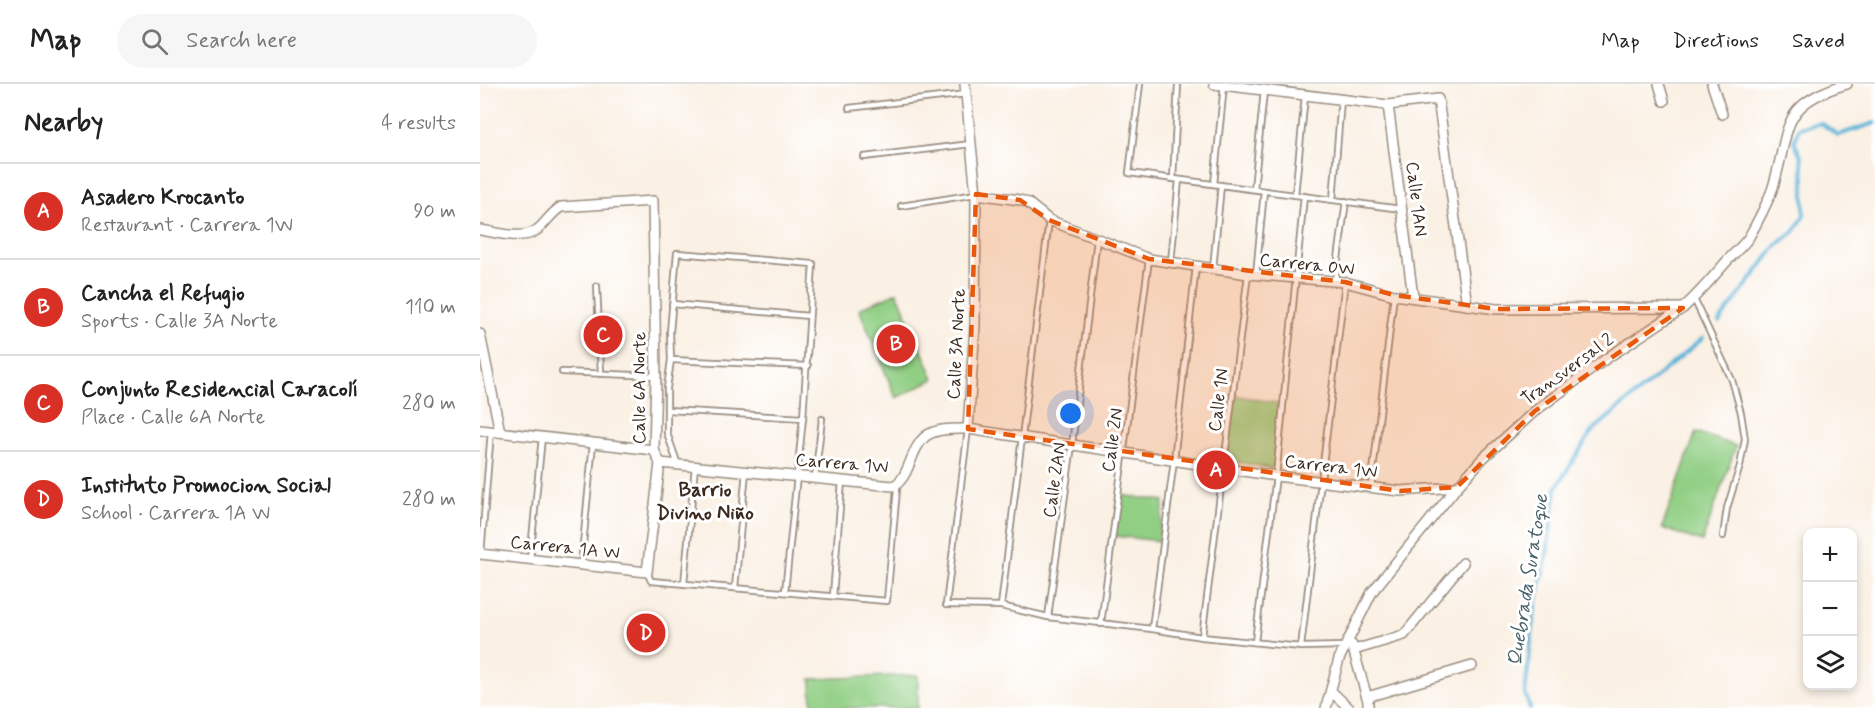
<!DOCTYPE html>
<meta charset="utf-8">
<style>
:root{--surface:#fff;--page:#f6f6f6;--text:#222;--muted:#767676;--line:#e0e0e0;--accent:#d93025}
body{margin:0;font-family:Mynerve,sans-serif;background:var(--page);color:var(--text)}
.controls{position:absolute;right:18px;bottom:18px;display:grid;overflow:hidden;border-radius:12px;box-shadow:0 3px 9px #0003}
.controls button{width:54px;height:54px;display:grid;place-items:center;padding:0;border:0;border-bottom:2px solid var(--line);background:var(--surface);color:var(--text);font:30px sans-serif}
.you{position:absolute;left:591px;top:330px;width:21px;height:21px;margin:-15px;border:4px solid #fff;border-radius:50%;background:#1a73e8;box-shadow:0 0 0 9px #1a73e833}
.badge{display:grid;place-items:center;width:39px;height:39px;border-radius:50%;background:var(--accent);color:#fff;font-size:20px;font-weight:700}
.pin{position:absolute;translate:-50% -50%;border:3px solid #fff;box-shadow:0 2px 6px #0006}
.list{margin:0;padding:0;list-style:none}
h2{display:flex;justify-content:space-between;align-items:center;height:78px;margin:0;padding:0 24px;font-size:26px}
h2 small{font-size:20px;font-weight:400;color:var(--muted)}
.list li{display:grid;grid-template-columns:39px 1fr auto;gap:18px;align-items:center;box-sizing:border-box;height:96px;padding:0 24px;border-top:2px solid var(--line)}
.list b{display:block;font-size:22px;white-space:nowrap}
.list p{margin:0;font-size:20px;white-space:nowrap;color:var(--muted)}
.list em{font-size:20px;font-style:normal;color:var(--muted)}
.icon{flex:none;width:33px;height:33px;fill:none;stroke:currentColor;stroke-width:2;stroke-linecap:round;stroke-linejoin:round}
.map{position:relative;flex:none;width:1395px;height:624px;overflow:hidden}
header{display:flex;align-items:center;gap:36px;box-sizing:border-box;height:84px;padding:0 30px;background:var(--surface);border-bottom:2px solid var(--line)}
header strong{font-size:28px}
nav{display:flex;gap:33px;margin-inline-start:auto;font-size:21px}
.search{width:420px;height:54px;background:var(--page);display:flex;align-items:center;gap:15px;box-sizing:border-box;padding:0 21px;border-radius:33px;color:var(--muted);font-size:22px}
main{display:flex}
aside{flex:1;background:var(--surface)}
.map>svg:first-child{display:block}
</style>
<header>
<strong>Map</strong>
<div class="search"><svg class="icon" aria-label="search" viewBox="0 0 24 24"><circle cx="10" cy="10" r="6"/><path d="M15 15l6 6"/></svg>Search here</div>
<nav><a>Map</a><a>Directions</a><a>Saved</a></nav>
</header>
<main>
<aside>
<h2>Nearby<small>4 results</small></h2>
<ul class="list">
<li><span class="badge">A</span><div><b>Asadero Krocanto</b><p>Restaurant · Carrera 1W</p></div><em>90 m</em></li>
<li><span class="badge">B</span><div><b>Cancha el Refugio</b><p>Sports · Calle 3A Norte</p></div><em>110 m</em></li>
<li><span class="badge">C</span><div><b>Conjunto Residencial Caracolí</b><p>Place · Calle 6A Norte</p></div><em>280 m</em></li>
<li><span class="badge">D</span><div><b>Instituto Promocion Social</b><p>School · Carrera 1A W</p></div><em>280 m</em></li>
</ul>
</aside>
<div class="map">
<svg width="1395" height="624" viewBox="0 0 1395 624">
<rect width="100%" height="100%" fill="#fff"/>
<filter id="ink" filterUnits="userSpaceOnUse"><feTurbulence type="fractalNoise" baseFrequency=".0167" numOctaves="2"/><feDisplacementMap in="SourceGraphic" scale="12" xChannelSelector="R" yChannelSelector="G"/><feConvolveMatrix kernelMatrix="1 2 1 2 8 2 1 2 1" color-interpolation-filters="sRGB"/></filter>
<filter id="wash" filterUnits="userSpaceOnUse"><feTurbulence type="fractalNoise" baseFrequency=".008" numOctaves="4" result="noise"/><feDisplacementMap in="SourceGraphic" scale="24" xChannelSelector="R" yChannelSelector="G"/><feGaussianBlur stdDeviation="1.35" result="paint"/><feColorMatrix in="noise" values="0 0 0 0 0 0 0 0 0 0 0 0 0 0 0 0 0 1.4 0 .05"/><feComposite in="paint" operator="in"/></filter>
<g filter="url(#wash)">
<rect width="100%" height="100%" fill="#faf0e3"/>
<g fill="#91cf84" stroke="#667c51" stroke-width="1.5">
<path d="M 417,208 L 454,295 L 416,314 L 379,225 Z"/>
<path d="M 754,311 L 802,320 L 795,385 L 746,376 Z"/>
<path d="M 1216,348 L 1256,362 L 1222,458 L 1182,444 Z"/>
<path d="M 641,411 L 684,417 L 679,457 L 635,452 Z"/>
<path d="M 438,591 L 438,624 L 332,624 L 331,595 Z"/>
</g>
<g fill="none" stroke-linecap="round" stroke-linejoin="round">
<g stroke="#5cb4d9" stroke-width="4">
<path d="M 1239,238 L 1297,161 L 1315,147 L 1324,131 L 1324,96 L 1321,72 L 1314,58 L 1319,44 L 1341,39 L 1358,51 L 1395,39"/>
<path d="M 1050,624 L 1045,609 L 1055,523 L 1066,475 L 1076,404 L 1112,347 L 1223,254"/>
</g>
</g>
</g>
<g filter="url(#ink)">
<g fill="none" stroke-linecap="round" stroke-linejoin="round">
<defs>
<g id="lane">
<path d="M 660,0 L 649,89 L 921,125"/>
<path d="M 369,24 L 486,10"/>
<path d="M 384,73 L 491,60"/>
<path d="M 693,95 L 698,0"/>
<path d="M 734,100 L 744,1"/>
<path d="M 774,105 L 784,7"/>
<path d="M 815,111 L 825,12"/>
<path d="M 853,116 L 861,15"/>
<path d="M 421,122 L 496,110"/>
<path d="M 691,178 L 699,96"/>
<path d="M 733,185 L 741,101"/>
<path d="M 776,191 L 784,107"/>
<path d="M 855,197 L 866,117"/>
<path d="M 117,202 L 121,290"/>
<path d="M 1214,215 L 1252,296 L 1261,329 L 1265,355 L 1260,382 L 1247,424 L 1243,452"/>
<path d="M 192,220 L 329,232"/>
<path d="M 191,276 L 328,282"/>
<path d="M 82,288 L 176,292"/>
<path d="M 188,326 L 323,334"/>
<path d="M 488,345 L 466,521 L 521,522 L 568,533 L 672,545 L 722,553 L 821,563 L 865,562"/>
<path d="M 198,381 L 187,349 L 187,304 L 191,276 L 190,248 L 197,169 L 333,180 L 323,334 L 305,508"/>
<path d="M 335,394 L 342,335"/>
<path d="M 891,404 L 914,211"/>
<path d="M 1,470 L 11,347"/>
<path d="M 50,476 L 62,353"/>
<path d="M 101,481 L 113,359"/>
<path d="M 167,488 L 171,497 L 407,517 L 417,405 L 413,402"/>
<path d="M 204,500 L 215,382"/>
<path d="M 255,504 L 266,387"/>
<path d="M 353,512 L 362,397"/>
<path d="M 521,522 L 569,136"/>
<path d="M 568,533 L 592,361 L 617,155"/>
<path d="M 621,540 L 669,175"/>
<path d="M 672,545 L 694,376 L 716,182"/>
<path d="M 722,553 L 768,190"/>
<path d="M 775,558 L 796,392 L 824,112"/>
<path d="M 821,563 L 865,198"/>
</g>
<g id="street">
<path d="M 485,0 L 496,110 L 495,242 L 488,345"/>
<path d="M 734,0 L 908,21 L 958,15 L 987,221"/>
<path d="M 1179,0 L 1184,17"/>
<path d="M 1232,0 L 1242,30"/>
<path d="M 908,21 L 933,213"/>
<path d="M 496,110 L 540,116 L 548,119 L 569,136 L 669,175 L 768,190 L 865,198 L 914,211 L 1016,225 L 1203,224"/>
<path d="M 0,146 C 16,148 42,157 57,146 C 66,139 71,129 81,123 L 173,117 L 176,292 L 174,366 L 180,379 L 167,488 L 0,470"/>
<path d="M 0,250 L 20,348"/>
<path d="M 0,346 L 174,366"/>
<path d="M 180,379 L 413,402 C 430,395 430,364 446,352 C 457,344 475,345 488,345 L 796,392 L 920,407 L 977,403"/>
<path d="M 872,561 L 888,617 L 888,624"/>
<path d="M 874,566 L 924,551 L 983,479"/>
<path d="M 852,608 L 869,624"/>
<path d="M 887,613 L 992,582"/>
<path d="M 846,624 L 859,575 L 892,508 L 977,403 L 1003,374 L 1055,327 L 1127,274 L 1203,224 C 1219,210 1233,193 1247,177 C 1254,169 1263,162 1269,153 C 1276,141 1289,116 1293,103 C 1311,46 1297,20 1367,0"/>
</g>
</defs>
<use href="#lane" stroke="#9a8d80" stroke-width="8"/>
<use href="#street" stroke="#9a8d80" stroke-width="12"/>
<use href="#lane" stroke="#fff" stroke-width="4.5"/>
<use href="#street" stroke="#fff" stroke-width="9"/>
</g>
</g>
<path fill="#e8590c" fill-opacity="0.2" stroke="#e8590c" stroke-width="4.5" stroke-dasharray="12 8" stroke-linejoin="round" d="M 496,110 L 540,116 L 569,136 L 669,175 L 865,198 L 914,211 L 1016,225 L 1203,224 L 1055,327 L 977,403 L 920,407 L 488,345 Z"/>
<g text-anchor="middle" stroke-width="6" stroke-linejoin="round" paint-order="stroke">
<g font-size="18" fill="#3b2a1e" stroke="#fff">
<text transform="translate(937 115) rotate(83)" y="6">Calle 1AN</text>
<text transform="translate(827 180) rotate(6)" y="6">Carrera 0W</text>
<text transform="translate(476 260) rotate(-87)" y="6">Calle 3A Norte</text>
<text transform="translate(1087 285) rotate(-36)" y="6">Transversal 2</text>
<text transform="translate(159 304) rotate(-90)" y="6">Calle 6A Norte</text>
<text transform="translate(738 316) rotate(-83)" y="6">Calle 1N</text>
<text transform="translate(632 356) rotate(-82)" y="6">Calle 2N</text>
<text transform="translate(362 379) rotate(5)" y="6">Carrera 1W</text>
<text transform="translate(851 382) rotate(7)" y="6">Carrera 1W</text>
<text transform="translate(574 396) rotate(-82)" y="6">Calle 2AN</text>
<text transform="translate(85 463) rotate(6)" y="6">Carrera 1A W</text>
</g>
<g font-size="20" font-weight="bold" fill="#3b2a1e" stroke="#fff">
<text x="225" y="412">Barrio<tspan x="225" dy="23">Divino Niño</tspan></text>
</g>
<g font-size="20" font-style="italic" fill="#486169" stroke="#fff">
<text transform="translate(1047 496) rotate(-81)" y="7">Quebrada Suratoque</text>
</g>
</g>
</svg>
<div class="controls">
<button>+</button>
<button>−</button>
<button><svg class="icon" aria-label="layers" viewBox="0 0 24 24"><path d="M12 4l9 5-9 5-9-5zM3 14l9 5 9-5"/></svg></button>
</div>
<div class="you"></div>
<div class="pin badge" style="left:736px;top:386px">A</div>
<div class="pin badge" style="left:416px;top:260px">B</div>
<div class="pin badge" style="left:123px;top:251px">C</div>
<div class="pin badge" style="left:166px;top:549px">D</div>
</div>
</main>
